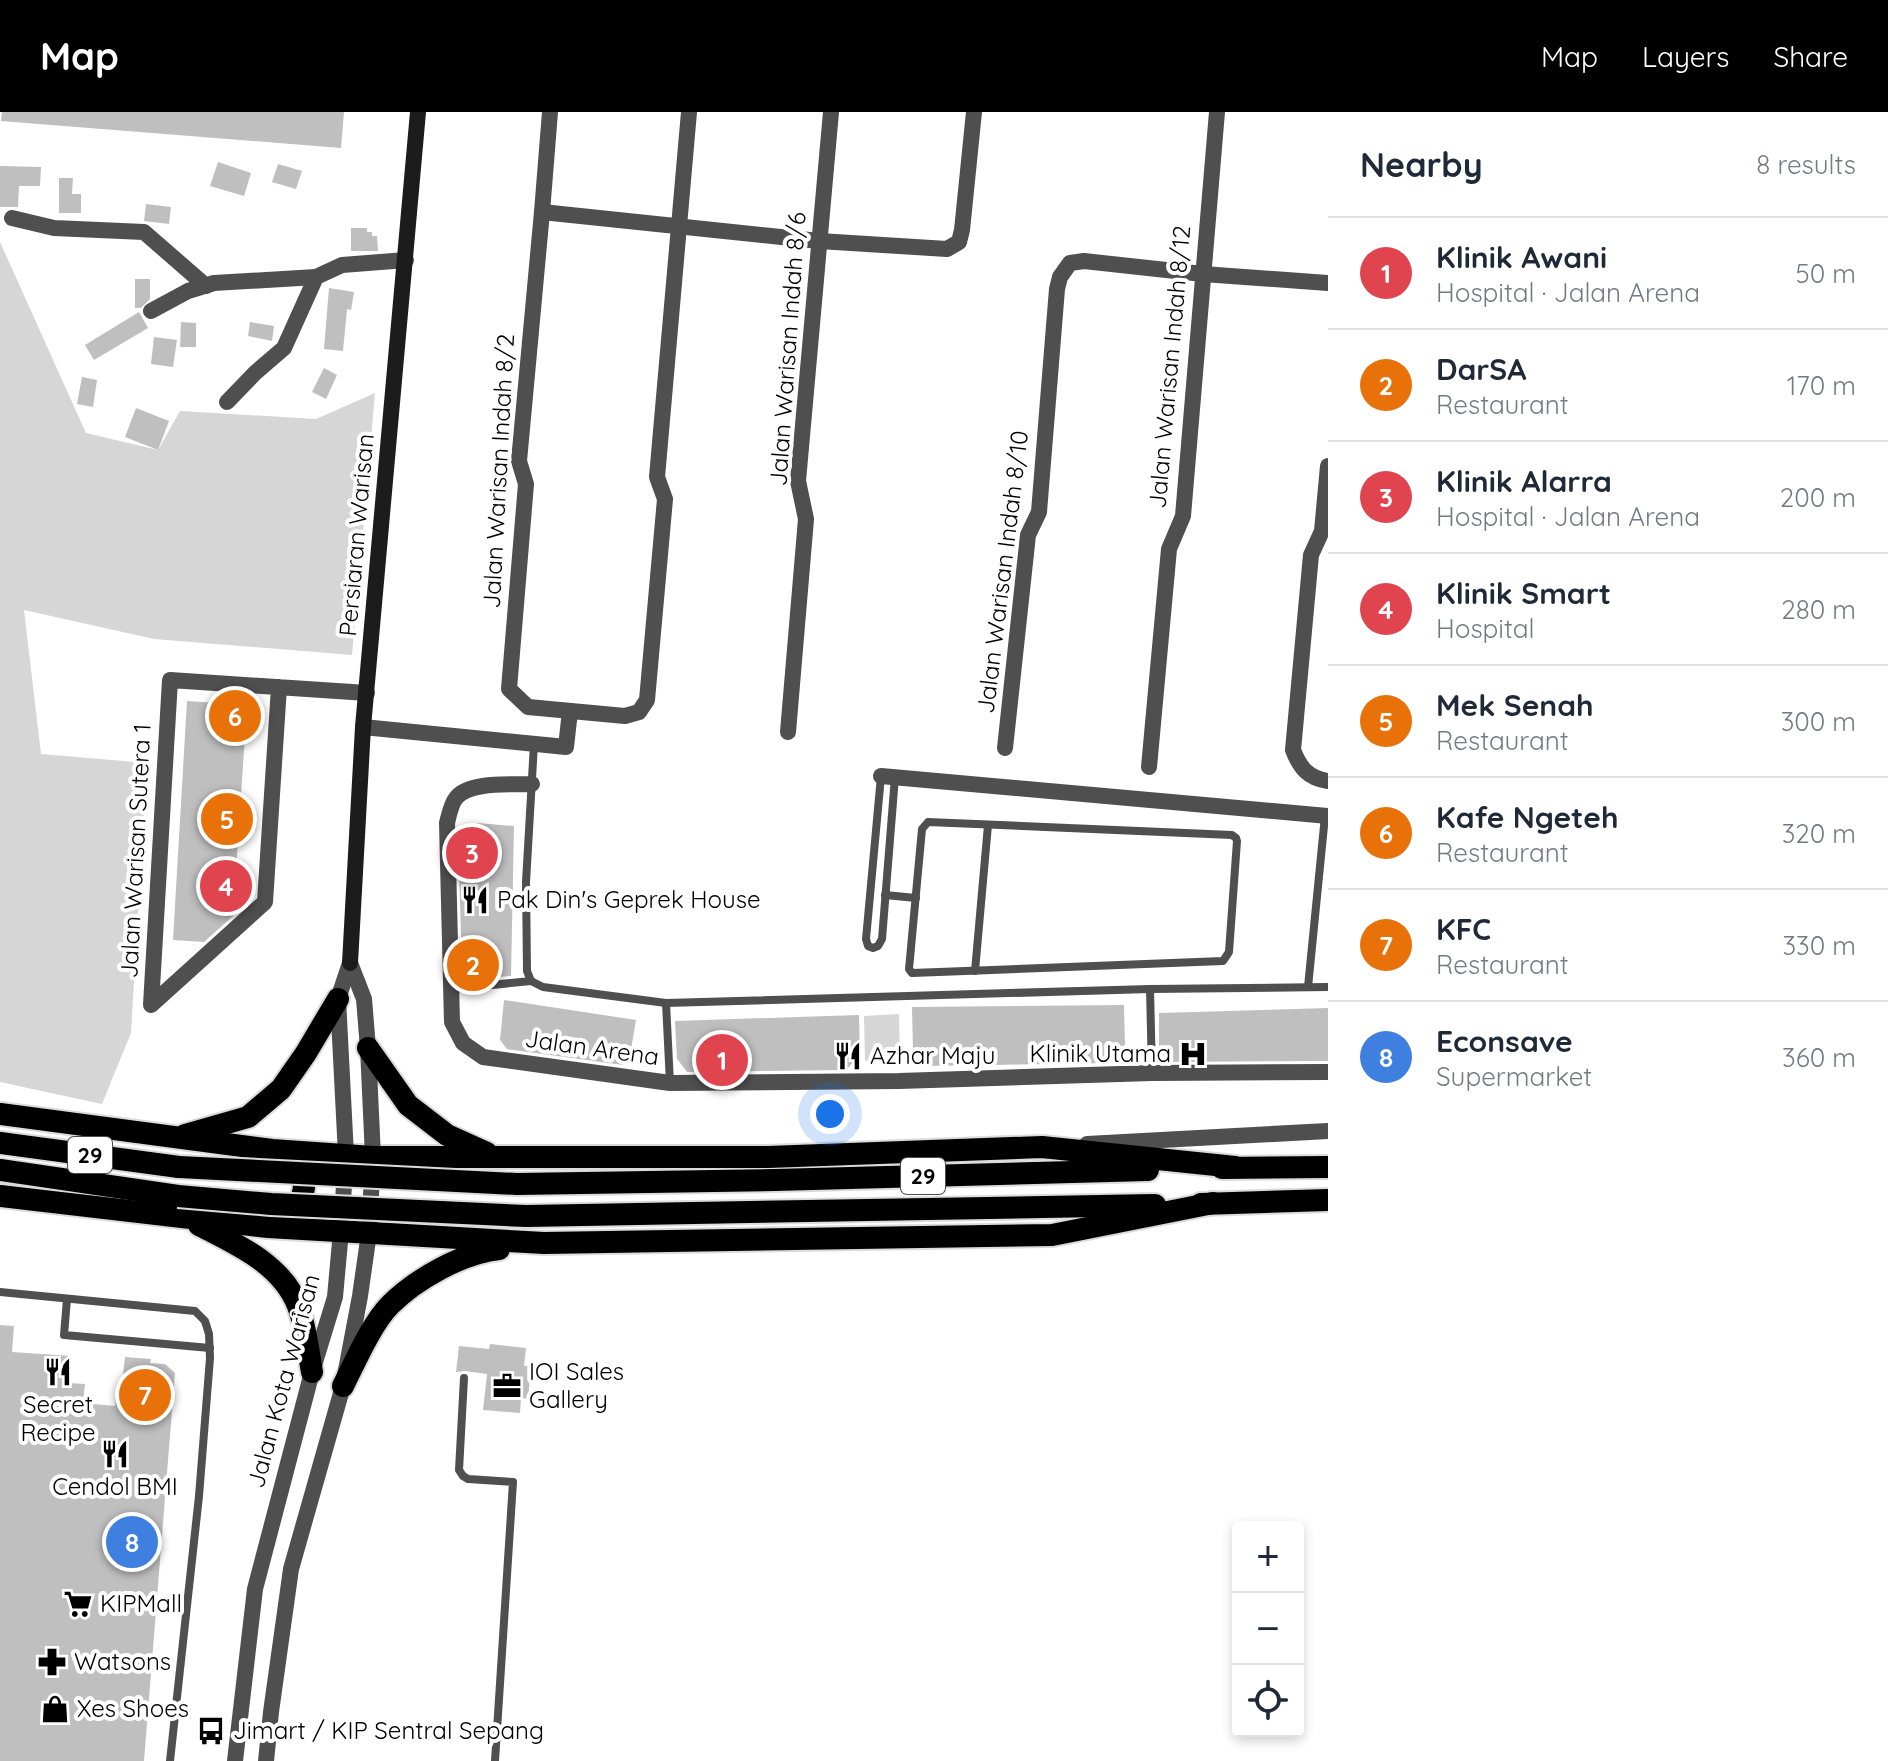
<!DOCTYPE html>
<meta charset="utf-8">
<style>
:root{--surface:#fff;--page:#f2f2f3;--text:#1f2937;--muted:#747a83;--line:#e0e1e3;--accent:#000}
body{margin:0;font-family:Quicksand,sans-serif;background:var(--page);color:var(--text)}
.controls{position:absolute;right:24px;bottom:24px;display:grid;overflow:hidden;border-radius:8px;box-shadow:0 4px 12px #0003}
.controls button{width:72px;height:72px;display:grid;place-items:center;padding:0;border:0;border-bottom:2px solid var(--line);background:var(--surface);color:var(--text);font:40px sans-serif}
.you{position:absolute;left:830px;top:1002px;width:28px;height:28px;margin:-20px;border:6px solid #fff;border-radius:50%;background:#1a73e8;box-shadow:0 0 0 12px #1a73e833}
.badge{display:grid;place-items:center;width:52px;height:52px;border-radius:50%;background:var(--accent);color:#fff;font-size:26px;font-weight:700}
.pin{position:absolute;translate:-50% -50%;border:4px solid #fff;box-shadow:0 2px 8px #0006}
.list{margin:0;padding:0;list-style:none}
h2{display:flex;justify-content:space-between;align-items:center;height:104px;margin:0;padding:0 32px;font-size:34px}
h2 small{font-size:26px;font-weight:400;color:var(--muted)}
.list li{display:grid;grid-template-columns:52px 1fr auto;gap:24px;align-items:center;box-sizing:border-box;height:112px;padding:0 32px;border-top:2px solid var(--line)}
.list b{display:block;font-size:30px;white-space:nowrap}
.list p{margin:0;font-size:26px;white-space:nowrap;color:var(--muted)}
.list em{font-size:26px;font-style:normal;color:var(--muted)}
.icon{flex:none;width:44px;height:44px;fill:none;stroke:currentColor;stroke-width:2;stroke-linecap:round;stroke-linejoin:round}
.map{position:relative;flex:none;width:1328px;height:1649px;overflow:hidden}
header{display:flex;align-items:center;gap:48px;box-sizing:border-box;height:112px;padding:0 40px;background:var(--accent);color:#fff}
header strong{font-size:38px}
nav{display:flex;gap:44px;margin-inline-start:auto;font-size:28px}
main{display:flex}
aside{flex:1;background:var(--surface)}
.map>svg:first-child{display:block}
</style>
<header>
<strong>Map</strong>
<nav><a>Map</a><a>Layers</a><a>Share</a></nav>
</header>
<main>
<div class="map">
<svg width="1328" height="1649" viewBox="0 0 1328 1649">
<rect width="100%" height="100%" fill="#fff"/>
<g fill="#d6d6d6">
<path d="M 0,130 L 86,321 L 158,338 L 180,299 L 316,307 L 375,281 L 352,543 L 154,527 L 24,498 L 41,642 L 147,651 L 131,921 L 102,992 L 0,970 Z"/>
<path d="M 899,902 L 900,948 L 865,949 L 864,904 Z"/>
</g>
<g fill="#bfbfbf">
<path d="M 2,0 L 344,0 L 341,36 L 1,9 Z"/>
<path d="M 218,50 L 251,61 L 244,84 L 210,74 Z"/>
<path d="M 278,52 L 302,59 L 296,77 L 272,70 Z"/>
<path d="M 0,54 L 41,55 L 40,74 L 19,74 L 18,95 L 0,95 Z"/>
<path d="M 59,66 L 73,66 L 72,82 L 81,82 L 81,101 L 59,101 Z"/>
<path d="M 146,92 L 171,95 L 169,112 L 144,109 Z"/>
<path d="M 351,116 L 367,116 L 367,120 L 372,120 L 372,124 L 377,124 L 378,139 L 351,139 Z"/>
<path d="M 135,167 L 150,167 L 150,187 L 141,196 L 135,196 Z"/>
<path d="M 329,176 L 354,180 L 351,198 L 347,197 L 343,239 L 324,237 Z"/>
<path d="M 139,200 L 148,216 L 94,248 L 85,233 Z"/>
<path d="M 181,210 L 196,211 L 196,235 L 180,235 Z"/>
<path d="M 250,210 L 274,214 L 272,229 L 248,224 Z"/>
<path d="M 154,225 L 177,228 L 173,255 L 151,252 Z"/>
<path d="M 324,256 L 337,263 L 326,287 L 312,280 Z"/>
<path d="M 82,265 L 97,268 L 93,295 L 77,292 Z"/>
<path d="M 136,296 L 169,309 L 158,338 L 125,325 Z"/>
<path d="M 187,589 L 247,593 L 233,804 L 204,830 L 173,828 Z"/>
<path d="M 477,711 L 514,714 L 511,864 L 469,868 L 462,857 L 458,724 Z"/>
<path d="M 504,888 L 636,908 L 629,949 L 623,953 L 507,937 L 500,928 Z"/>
<path d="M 1124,893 L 1125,933 L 1110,951 L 926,954 L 913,939 L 912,895 Z"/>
<path d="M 1328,896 L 1328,949 L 1167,950 L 1159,941 L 1159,901 Z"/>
<path d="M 859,903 L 860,943 L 846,958 L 687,960 L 677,947 L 675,909 Z"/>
<path d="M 0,1213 L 14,1214 L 12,1240 L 71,1244 L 69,1271 L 85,1272 L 83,1291 L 115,1294 L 117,1271 L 122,1272 L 125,1245 L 151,1247 L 150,1251 L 165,1252 L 175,1261 L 144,1649 L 0,1649 Z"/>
<path d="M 490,1232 L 526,1236 L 524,1254 L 531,1254 L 528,1287 L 521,1286 L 520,1301 L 483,1298 L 487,1262 L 465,1259 L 456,1260 L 459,1234 L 489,1237 Z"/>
</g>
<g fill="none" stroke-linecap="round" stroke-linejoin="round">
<defs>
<g id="trunk">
<path d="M 368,936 L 408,993 L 447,1023 L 487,1041"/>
<path d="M 0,1002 L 272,1038 L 373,1045 L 768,1045 L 1042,1035 L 1235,1055"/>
<path d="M 185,1023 L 248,1005 L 281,977 L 306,941 L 338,887"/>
<path d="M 0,1031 L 179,1055"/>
<path d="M 1222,1056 L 1328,1055"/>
<path d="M 0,1058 L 178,1084"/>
<path d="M 517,1072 L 775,1068 L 1148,1058"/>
<path d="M 0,1084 L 268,1115 L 544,1131 L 1052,1123 L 1213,1091"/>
<path d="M 1201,1092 L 1328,1088"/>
<path d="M 526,1104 L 1155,1093"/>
<path d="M 288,1106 L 299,1097 L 304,1076 L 302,1056 L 291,1048"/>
<path d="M 199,1113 C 236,1132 282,1152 298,1194 C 306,1215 308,1238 312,1260"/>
<path d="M 343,1274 C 355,1250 372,1211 390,1193 C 416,1167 462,1141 499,1137"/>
</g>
</defs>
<use href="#trunk" stroke="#dbdbdb" stroke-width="26"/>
<g stroke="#4f4f4f" stroke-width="8">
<path d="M 534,632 L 526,770 L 527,859 L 531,869 L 543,875 L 666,891 L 1150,877 L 1328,875"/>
<path d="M 881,664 L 866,827 L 868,834 L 873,836 L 878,834 L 882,827 L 895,665"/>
<path d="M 928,710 L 1232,723 L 1236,726 L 1237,729 L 1229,840 L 1223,849 L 912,861 L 909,857 L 922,717 Z"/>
<path d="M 885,783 L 916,786"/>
<path d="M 975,859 L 988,713"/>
<path d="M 1308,875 L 1325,704"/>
<path d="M 452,877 L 531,869"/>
<path d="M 1150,877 L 1152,961"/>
<path d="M 666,891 L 670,971"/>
<path d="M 0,1180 L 195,1199 L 205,1209 L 209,1222 L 210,1246 L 199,1384 L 170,1649"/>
<path d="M 67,1187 L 64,1223 L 210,1236"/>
<path d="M 464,1266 L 459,1358 L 463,1364 L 468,1367 L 513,1370 L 495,1649"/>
</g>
<g stroke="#4f4f4f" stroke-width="16">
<path d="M 550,0 L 542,100 L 519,349 L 526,372 L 509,577 L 528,595 L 625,604 L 639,600 L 647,588 L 665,387 L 657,365 L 689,0"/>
<path d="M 542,100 L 819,129 L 947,137 L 959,130 L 962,118 L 974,0"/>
<path d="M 12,106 L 54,116 L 144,120 L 206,174"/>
<path d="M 151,199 L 188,179 L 214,171 L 316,165"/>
<path d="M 227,290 L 255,261 L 284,236 L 316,165 L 342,153 L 406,148"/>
<path d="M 1328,354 L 1322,419 L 1311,443 L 1293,638 C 1300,656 1308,666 1328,669"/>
<path d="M 279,575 L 265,790 L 151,893 L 170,568 L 367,581"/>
<path d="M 363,615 L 566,635 L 570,599"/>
<path d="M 788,620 L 806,407 L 798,369 L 831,0"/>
<path d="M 1005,636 L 1028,423 L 1039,400 L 1057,177 L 1060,165 L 1070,151 L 1084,149 L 1203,162 L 1328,171"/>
<path d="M 1149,655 L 1169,437 L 1183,404 L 1217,0"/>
<path d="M 881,664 L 1328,704"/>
<path d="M 532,672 C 512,673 469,669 456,686 C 451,692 449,703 447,711 L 452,910 L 463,931 L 483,945 L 670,971 L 899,969 L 1152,961 L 1328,960"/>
<path d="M 1087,1032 L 1328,1019"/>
</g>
<g stroke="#4f4f4f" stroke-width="16">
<path d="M 235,1649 L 255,1477 L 312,1260 L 335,1185 L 341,1119 L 346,1043 L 338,887 L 350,851"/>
<path d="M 266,1649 L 271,1600 L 291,1457 L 343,1274 L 360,1184 L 369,1121 L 373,1045 L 368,936 L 364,887 L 350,851"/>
</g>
<path stroke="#1c1c1c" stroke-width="16" d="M 350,851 L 363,615 L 418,0"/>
<use href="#trunk" stroke="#000" stroke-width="22"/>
<defs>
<g id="trunk-bridge">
<path d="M 179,1055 L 517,1072"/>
<path d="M 178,1084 L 271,1092 L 526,1104"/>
</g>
</defs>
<use href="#trunk-bridge" stroke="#dbdbdb" stroke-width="26" stroke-linecap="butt"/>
<use href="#trunk-bridge" stroke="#000" stroke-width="22"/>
</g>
<defs>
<symbol id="restaurant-bare" viewBox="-9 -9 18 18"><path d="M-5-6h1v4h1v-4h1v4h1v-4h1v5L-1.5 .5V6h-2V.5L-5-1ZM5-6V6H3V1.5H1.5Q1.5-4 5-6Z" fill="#000" stroke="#fff" stroke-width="2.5" paint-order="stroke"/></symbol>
<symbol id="hospital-bare" viewBox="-9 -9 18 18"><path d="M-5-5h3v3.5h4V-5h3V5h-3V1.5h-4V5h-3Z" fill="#000" stroke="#fff" stroke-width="2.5" paint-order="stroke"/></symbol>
<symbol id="office-bare" viewBox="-9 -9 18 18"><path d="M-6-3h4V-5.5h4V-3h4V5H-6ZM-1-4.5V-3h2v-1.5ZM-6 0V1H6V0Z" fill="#000" stroke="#fff" stroke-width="2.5" paint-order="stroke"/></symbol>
<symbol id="supermarket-bare" viewBox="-9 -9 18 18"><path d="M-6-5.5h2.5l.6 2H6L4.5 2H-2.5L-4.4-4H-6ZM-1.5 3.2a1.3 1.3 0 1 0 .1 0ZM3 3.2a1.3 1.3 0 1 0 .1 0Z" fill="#000" stroke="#fff" stroke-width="2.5" paint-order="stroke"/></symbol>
<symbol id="pharmacy-bare" viewBox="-9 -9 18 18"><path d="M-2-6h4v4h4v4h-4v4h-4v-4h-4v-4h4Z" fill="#000" stroke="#fff" stroke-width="2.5" paint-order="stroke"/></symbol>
<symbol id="shop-bare" viewBox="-9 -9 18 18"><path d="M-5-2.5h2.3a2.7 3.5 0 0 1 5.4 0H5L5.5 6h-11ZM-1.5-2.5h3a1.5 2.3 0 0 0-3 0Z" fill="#000" stroke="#fff" stroke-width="2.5" paint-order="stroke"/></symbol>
<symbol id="bus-bare" viewBox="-9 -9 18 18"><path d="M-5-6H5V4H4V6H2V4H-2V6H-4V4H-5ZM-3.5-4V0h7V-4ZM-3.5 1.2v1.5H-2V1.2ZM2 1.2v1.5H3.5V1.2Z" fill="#000" stroke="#fff" stroke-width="2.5" paint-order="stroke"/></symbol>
</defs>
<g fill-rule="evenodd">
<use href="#restaurant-bare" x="455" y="768" width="40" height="40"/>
<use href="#hospital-bare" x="1173" y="922" width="40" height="40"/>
<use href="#restaurant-bare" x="828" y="924" width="40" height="40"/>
<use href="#restaurant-bare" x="38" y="1240" width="40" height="40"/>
<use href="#office-bare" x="487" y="1254" width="40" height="40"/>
<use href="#restaurant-bare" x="95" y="1322" width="40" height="40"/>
<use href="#supermarket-bare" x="58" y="1472" width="40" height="40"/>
<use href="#pharmacy-bare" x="32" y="1530" width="40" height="40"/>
<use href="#shop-bare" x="35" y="1577" width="40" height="40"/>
<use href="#bus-bare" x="191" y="1599" width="40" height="40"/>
</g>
<g text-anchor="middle" stroke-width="8" stroke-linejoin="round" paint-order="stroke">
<g fill="#fff" stroke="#4c4c4c" stroke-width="2">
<rect x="68" y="1025" width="44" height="36" rx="6"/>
<rect x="901" y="1046" width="44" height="36" rx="6"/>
</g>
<g font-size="22" font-weight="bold" fill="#000">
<text x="90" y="1051">29</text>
<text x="923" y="1072">29</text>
</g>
<g font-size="24" fill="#000" stroke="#fff">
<text transform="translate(788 237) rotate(-86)" y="8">Jalan Warisan Indah 8/6</text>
<text transform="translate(1170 255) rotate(-85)" y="8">Jalan Warisan Indah 8/12</text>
<text transform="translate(499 359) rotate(-87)" y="8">Jalan Warisan Indah 8/2</text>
<text transform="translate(357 423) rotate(-85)" y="8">Persiaran Warisan</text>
<text transform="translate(1003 460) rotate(-83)" y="8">Jalan Warisan Indah 8/10</text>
<text transform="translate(136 739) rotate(-87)" y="8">Jalan Warisan Sutera 1</text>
<text transform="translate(592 936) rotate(8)" y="8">Jalan Arena</text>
<text transform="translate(284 1269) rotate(-75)" y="8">Jalan Kota Warisan</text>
</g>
<g font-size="24" fill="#000" stroke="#fff" text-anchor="start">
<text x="497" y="796">Pak Din's Geprek House</text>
<text x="1171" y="950" text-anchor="end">Klinik Utama</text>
<text x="870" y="952">Azhar Maju</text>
<text x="529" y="1268">IOI Sales<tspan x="529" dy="28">Gallery</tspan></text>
<text x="58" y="1301" text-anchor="middle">Secret<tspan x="58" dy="28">Recipe</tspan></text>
<text x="115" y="1383" text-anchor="middle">Cendol BMI</text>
<text x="100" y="1500">KIPMall</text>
<text x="74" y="1558">Watsons</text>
<text x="77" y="1605">Xes Shoes</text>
<text x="233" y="1627">Jimart / KIP Sentral Sepang</text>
</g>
</g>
</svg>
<div class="controls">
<button>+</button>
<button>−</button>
<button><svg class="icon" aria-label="locate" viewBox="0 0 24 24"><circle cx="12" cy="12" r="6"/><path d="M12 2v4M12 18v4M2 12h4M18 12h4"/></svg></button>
</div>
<div class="you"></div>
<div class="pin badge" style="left:722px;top:948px;background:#e0444e">1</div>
<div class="pin badge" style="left:473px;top:853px;background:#e8710a">2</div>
<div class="pin badge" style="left:472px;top:741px;background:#e0444e">3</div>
<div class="pin badge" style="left:226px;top:774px;background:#e0444e">4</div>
<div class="pin badge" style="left:227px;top:707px;background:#e8710a">5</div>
<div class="pin badge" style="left:235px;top:604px;background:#e8710a">6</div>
<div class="pin badge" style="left:145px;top:1283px;background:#e8710a">7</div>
<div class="pin badge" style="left:132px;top:1430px;background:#3f7fe0">8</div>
</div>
<aside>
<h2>Nearby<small>8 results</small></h2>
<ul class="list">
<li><span class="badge" style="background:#e0444e">1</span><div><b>Klinik Awani</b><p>Hospital · Jalan Arena</p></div><em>50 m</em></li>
<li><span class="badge" style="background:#e8710a">2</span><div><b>DarSA</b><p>Restaurant</p></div><em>170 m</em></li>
<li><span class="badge" style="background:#e0444e">3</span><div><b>Klinik Alarra</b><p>Hospital · Jalan Arena</p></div><em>200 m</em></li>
<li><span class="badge" style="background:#e0444e">4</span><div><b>Klinik Smart</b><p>Hospital</p></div><em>280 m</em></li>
<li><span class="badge" style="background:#e8710a">5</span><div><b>Mek Senah</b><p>Restaurant</p></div><em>300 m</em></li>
<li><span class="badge" style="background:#e8710a">6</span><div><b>Kafe Ngeteh</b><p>Restaurant</p></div><em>320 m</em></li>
<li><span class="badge" style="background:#e8710a">7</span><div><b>KFC</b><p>Restaurant</p></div><em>330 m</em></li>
<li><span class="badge" style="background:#3f7fe0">8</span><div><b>Econsave</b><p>Supermarket</p></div><em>360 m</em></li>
</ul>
</aside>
</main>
